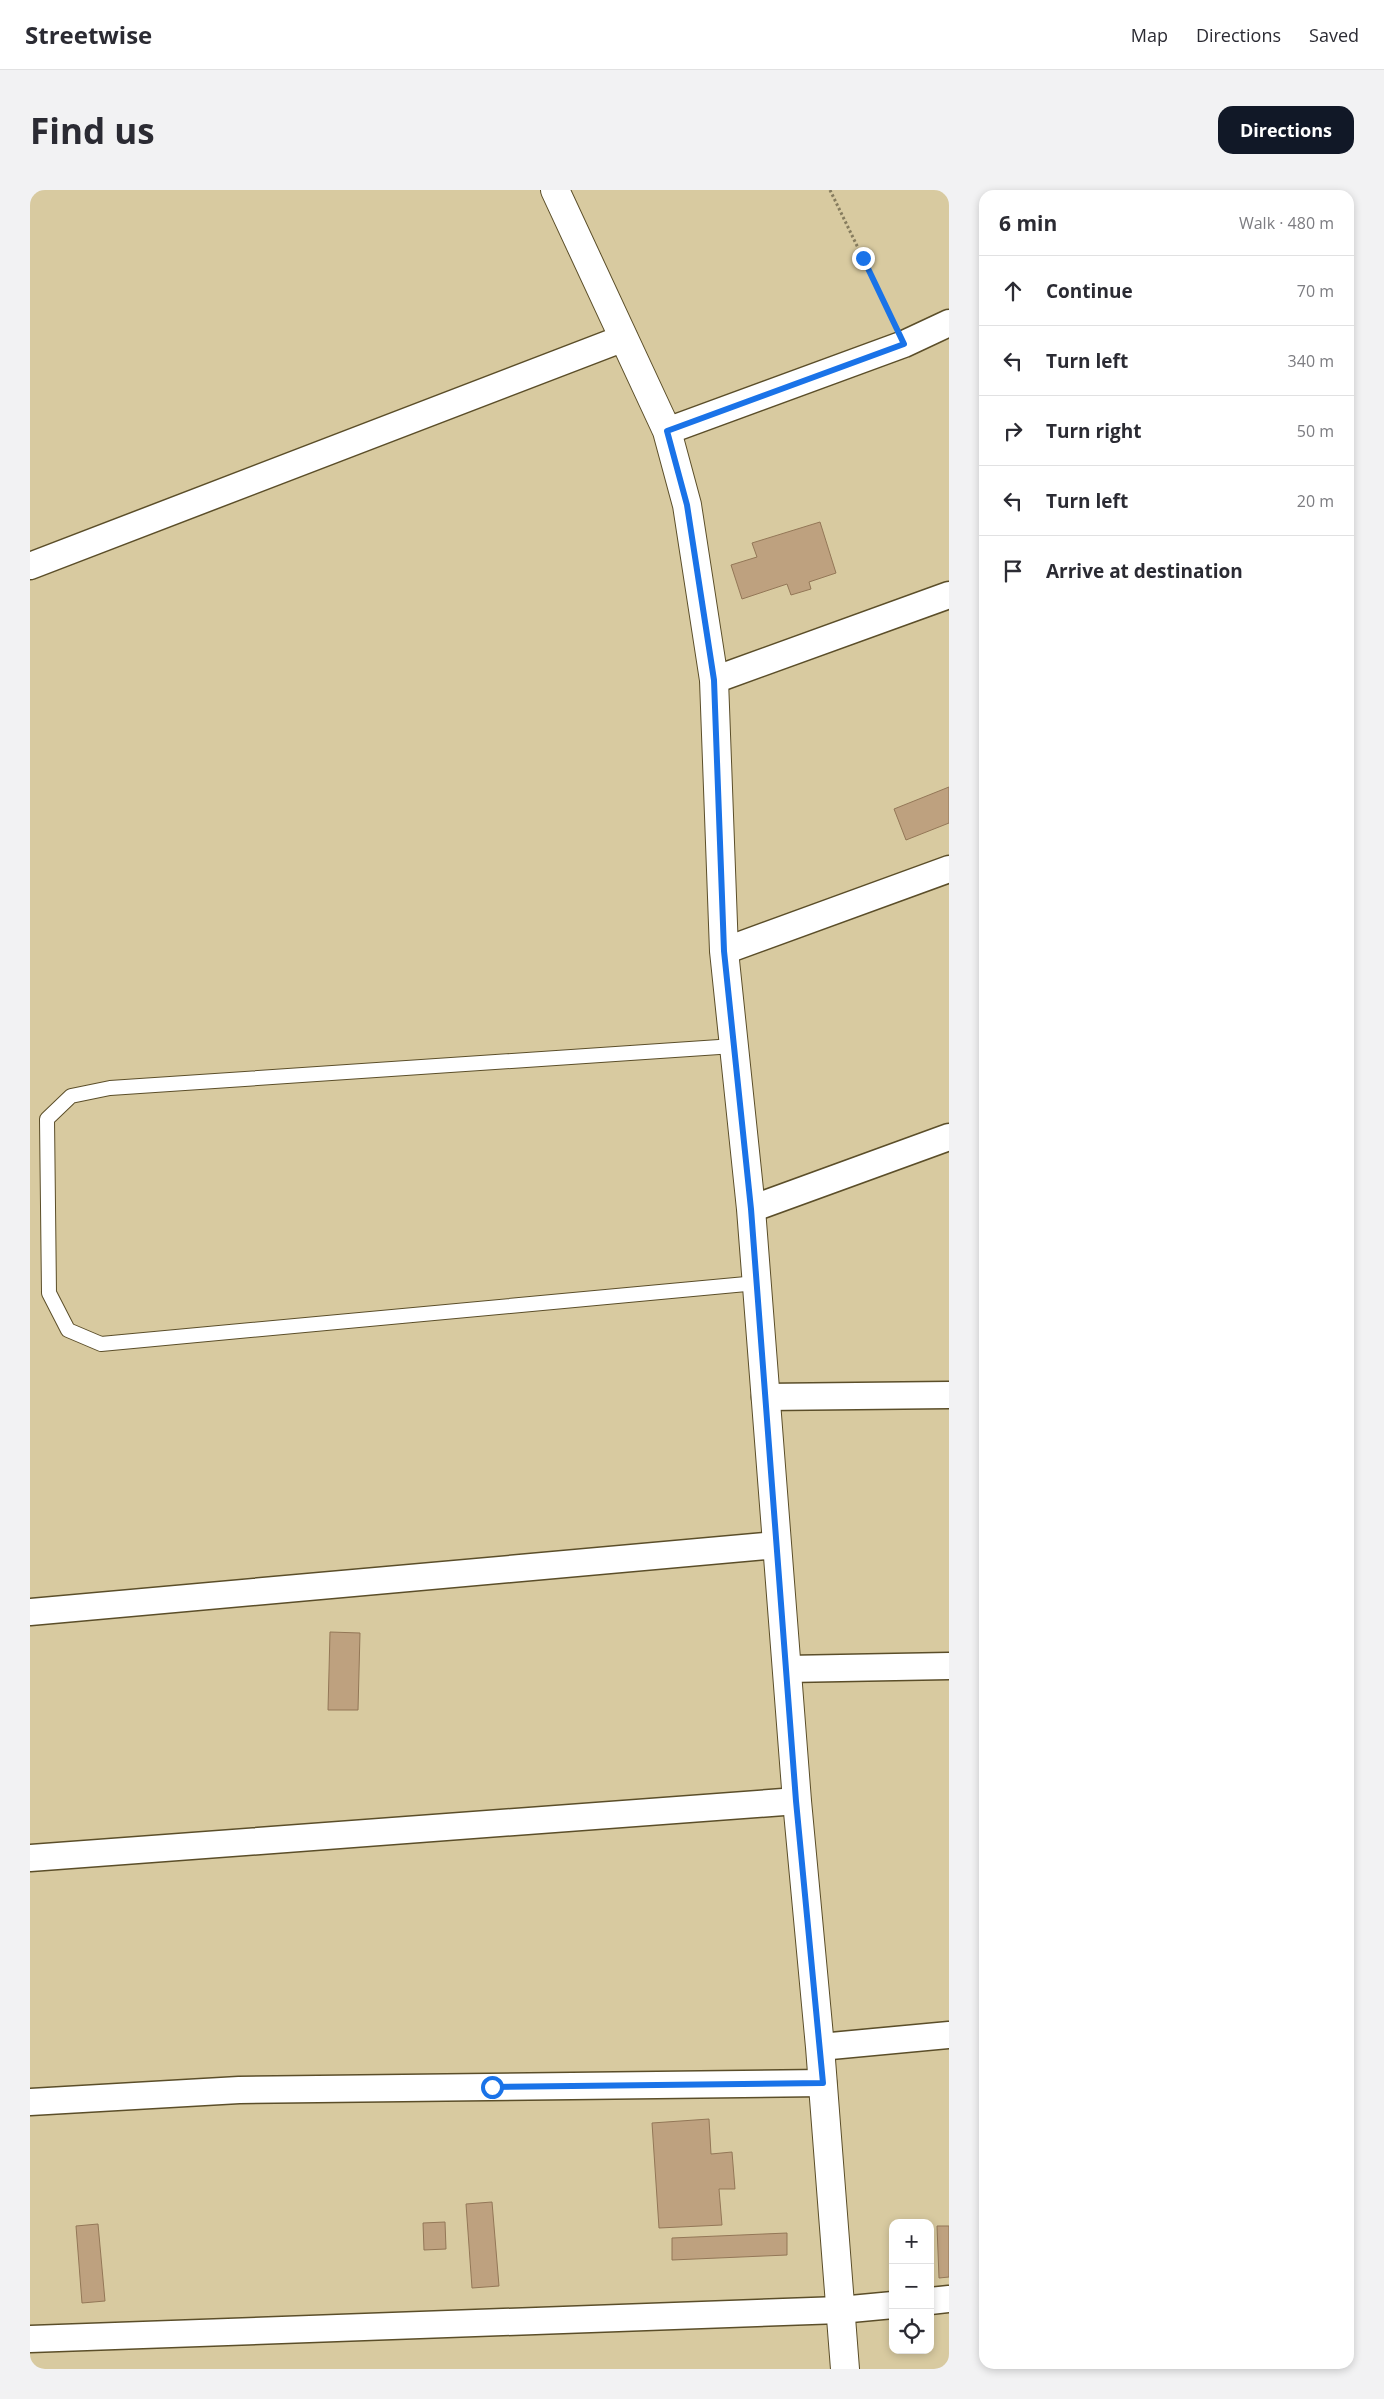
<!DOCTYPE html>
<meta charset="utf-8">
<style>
:root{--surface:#fff;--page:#f2f2f3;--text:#2b2b33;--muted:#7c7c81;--line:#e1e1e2;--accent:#111827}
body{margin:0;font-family:"Open Sans",sans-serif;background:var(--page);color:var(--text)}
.controls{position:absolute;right:15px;bottom:15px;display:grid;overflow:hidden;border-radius:10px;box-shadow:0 2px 8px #0003}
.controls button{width:45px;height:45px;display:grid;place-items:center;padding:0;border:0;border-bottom:1px solid var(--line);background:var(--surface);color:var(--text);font:25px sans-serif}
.stop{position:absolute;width:15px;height:15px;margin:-11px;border:4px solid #1a73e8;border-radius:50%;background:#fff}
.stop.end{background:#1a73e8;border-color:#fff;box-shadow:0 1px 5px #0008}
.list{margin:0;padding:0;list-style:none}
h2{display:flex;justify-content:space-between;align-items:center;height:65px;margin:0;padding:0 20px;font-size:21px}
h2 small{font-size:16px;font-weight:400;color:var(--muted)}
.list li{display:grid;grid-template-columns:32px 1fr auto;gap:15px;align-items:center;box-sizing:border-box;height:70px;padding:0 20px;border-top:1px solid var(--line)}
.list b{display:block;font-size:19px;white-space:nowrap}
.list em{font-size:16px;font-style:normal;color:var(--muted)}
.icon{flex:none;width:28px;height:28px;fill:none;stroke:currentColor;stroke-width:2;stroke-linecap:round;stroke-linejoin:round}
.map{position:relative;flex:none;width:919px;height:2179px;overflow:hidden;border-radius:15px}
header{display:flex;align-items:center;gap:30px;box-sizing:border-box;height:70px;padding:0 25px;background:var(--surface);border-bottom:1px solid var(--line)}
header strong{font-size:24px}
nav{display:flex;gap:28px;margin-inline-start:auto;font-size:18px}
.intro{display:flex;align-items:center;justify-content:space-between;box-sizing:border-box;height:120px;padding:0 30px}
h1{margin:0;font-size:35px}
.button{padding:12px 22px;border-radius:15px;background:var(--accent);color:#fff;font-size:18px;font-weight:700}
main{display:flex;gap:30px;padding:0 30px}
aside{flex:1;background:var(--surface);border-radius:15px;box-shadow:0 2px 8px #0003}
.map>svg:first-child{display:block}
</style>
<header>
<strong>Streetwise</strong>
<nav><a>Map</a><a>Directions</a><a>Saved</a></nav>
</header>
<div class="intro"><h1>Find us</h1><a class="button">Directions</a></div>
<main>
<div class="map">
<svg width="919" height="2179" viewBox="0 0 919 2179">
<rect width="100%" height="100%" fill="#d8caa0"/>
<g fill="#bea17f" stroke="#937757">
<path d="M 790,332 L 806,383 L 779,392 L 781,399 L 761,405 L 757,394 L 712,409 L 701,375 L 727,367 L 722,353 Z"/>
<path d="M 919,597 L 919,633 L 876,650 L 864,619 Z"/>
<path d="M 300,1442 L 330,1443 L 328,1520 L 298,1520 Z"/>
<path d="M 679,1929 L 681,1964 L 702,1962 L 705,1999 L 689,1999 L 692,2035 L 629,2038 L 622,1933 Z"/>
<path d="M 462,2012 L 469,2096 L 442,2098 L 436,2014 Z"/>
<path d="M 415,2032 L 416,2059 L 394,2060 L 393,2033 Z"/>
<path d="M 68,2034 L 75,2111 L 52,2113 L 46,2036 Z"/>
<path d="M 907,2036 L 919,2036 L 919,2087 L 909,2088 Z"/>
<path d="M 757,2043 L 757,2065 L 642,2070 L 642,2048 Z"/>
</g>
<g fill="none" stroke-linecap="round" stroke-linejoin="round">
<defs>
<path id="service" d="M 704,856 L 80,898 L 41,906 L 17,929 L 19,1103 L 38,1140 L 71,1154 L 727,1093"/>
<g id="minor">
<path d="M 637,241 L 874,154 L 919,133"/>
<path d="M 0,376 L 594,148"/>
<path d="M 684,490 L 919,405"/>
<path d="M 694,761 L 919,679"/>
<path d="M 721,1019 L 919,947"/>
<path d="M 735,1207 L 919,1205"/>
<path d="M 0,1422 L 747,1355"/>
<path d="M 757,1479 L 919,1476"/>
<path d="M 0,1668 L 767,1611"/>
<path d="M 790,1857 L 919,1845"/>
<path d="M 0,1912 L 209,1900 L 793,1893"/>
<path d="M 900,2111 L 919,2109"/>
<path d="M 0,2149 L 810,2120 L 863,2115"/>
</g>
<path id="tertiary" d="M 525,0 L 637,241 L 657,315 L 684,490 L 694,761 L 721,1019 L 767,1611 L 790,1857 L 815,2179"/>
</defs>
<use href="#service" stroke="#5b4e29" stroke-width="16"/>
<use href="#minor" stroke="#5b4e29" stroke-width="29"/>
<use href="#tertiary" stroke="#5b4e29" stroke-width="30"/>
<path stroke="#867c5e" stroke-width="3" stroke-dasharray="2.5 2.5" stroke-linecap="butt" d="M 800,0 L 862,128"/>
<use href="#service" stroke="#fff" stroke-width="14"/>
<use href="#minor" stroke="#fff" stroke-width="26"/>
<use href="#tertiary" stroke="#fff" stroke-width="28"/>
</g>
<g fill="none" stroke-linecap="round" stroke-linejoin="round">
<path stroke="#1a73e8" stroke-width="6" d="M 462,1897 L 793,1893 L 766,1611 L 721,1019 L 694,761 L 684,490 L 657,315 L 637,241 L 874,154 L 833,68"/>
</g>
</svg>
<div class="controls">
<button>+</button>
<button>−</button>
<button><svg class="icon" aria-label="locate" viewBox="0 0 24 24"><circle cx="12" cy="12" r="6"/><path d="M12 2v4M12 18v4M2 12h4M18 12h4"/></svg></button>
</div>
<div class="stop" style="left:462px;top:1897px"></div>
<div class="stop end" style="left:833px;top:68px"></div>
</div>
<aside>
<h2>6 min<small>Walk · 480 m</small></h2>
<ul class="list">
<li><svg class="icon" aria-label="ahead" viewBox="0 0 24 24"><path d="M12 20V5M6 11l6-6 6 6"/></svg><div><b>Continue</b></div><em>70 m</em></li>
<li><svg class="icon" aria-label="left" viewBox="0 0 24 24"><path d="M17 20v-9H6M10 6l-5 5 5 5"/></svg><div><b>Turn left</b></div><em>340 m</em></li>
<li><svg class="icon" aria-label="right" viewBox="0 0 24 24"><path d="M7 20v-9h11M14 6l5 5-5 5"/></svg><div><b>Turn right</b></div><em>50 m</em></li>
<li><svg class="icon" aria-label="left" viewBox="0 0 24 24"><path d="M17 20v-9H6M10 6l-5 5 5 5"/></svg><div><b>Turn left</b></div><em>20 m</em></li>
<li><svg class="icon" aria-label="arrive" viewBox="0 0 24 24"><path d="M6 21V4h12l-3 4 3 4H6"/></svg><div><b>Arrive at destination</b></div></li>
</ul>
</aside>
</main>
